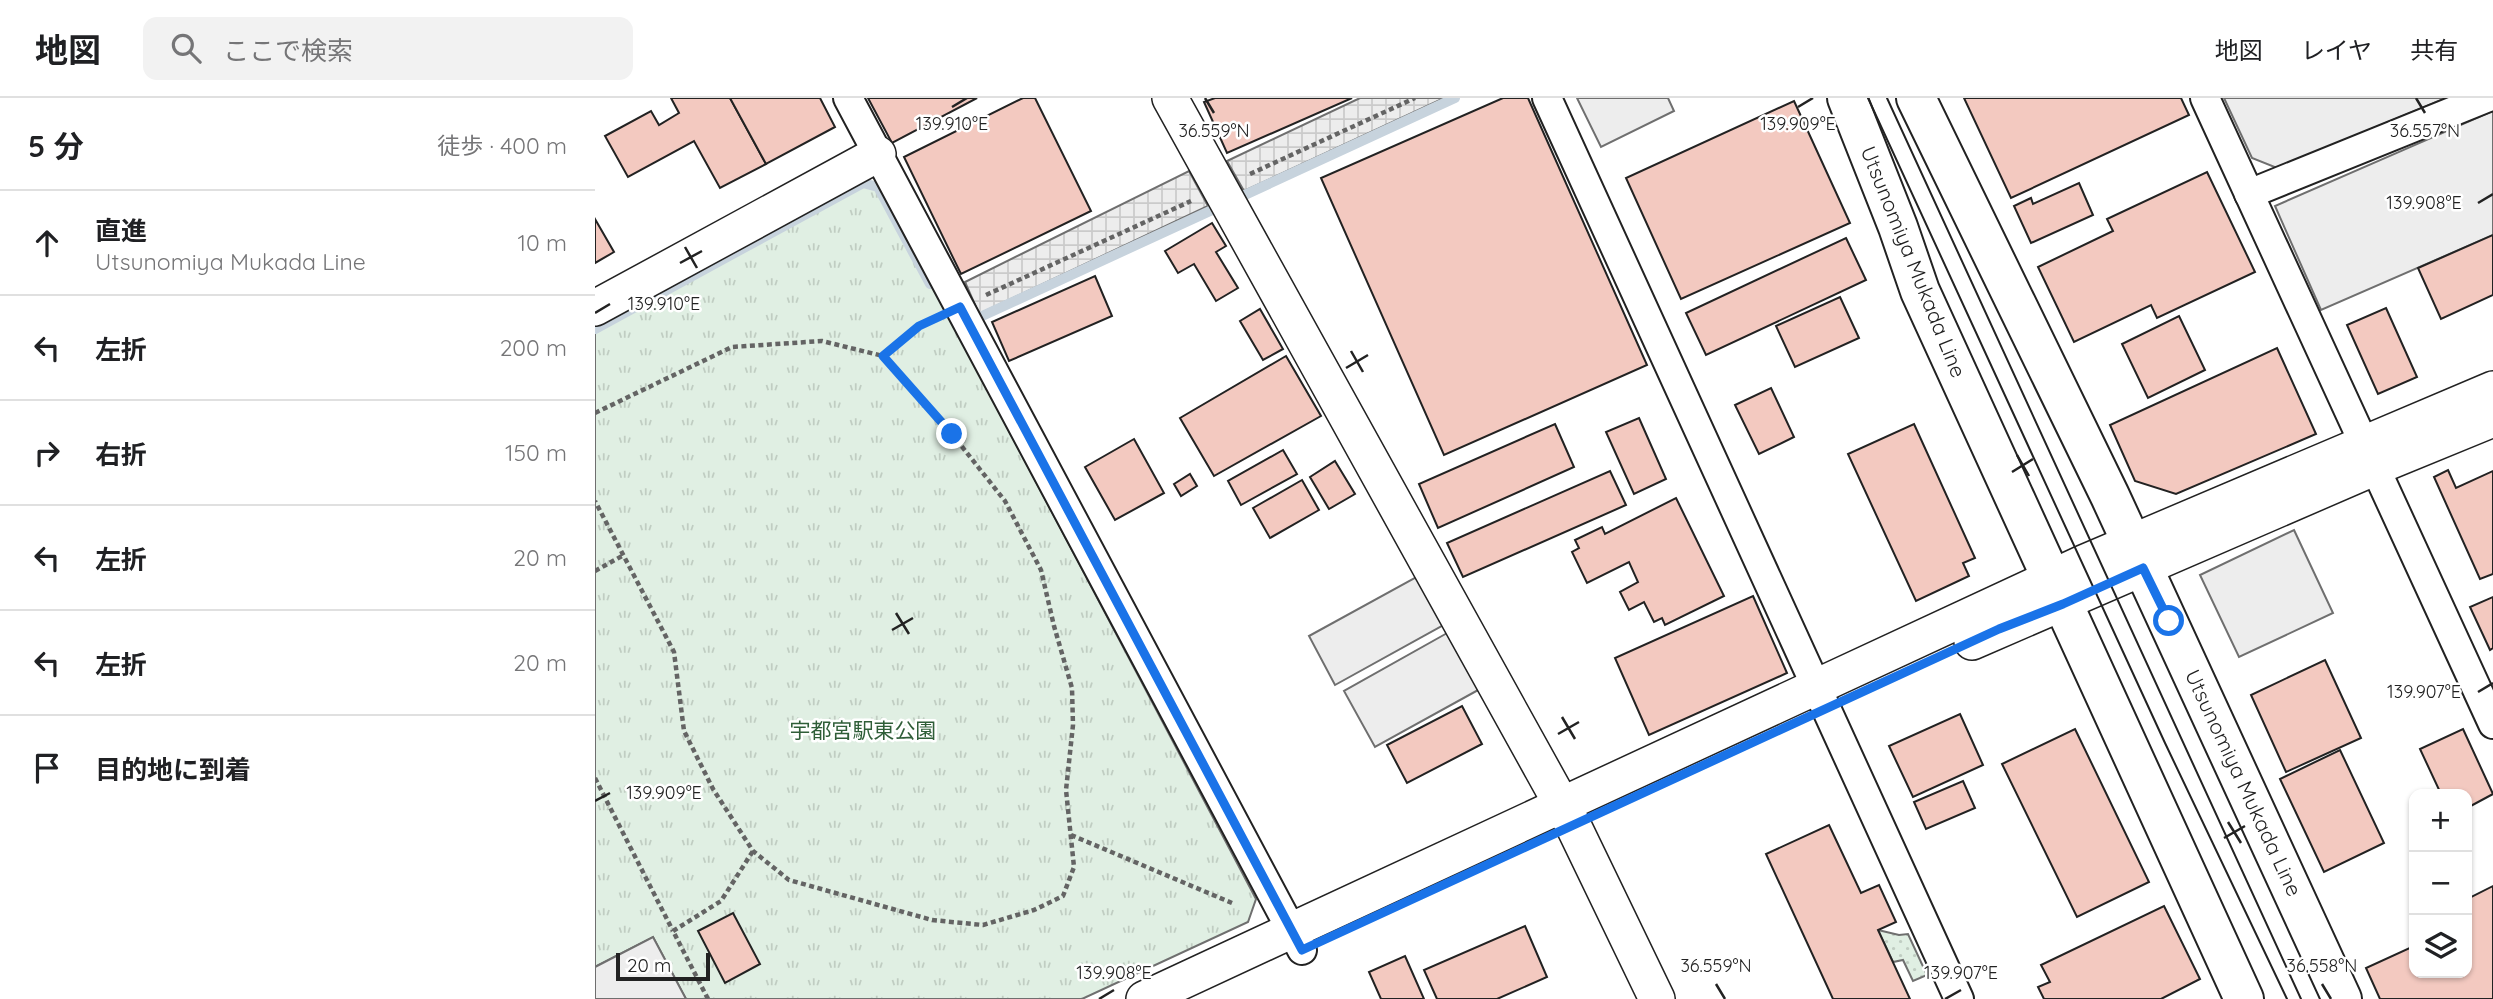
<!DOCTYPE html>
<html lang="ja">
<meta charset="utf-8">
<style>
:root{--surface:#fff;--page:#f2f2f2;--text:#202124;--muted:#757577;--line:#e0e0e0}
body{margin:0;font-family:Quicksand,"Noto Sans JP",sans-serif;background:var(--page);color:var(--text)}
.controls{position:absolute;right:21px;bottom:21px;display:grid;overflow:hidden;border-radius:14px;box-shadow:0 2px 5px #0004}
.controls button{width:63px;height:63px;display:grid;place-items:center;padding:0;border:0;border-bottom:2px solid var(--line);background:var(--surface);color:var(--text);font:35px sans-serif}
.scale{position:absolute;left:21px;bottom:18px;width:94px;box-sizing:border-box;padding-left:7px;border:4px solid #222;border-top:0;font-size:19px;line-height:24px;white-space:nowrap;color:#222;-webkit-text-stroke:5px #fff;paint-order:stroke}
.stop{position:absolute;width:21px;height:21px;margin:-16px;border:5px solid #1a73e8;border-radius:50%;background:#fff}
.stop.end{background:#1a73e8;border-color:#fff;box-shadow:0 2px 7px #0008}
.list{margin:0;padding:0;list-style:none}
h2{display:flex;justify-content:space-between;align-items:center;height:91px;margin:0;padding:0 28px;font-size:30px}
h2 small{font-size:23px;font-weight:400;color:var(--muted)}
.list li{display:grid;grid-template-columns:46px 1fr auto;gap:21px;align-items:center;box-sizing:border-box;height:105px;padding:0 28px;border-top:2px solid var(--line)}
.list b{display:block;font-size:26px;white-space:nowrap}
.list p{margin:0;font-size:23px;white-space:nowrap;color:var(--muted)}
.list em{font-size:23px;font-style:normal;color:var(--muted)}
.icon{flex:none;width:38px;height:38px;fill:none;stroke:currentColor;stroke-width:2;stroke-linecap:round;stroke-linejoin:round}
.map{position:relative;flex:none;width:1898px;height:901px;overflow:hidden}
header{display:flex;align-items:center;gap:42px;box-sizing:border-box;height:98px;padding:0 35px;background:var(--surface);border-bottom:2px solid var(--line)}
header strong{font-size:33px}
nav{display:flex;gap:38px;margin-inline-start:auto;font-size:24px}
.search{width:490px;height:63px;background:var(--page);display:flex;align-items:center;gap:18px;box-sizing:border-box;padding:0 24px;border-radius:14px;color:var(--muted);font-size:26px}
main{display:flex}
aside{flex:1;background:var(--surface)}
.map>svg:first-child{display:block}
</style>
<header>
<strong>地図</strong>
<div class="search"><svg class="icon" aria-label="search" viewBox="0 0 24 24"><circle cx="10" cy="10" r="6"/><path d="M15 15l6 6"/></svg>ここで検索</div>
<nav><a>地図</a><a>レイヤ</a><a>共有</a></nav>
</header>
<main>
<aside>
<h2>5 分<small>徒歩 · 400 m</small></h2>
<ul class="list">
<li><svg class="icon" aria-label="ahead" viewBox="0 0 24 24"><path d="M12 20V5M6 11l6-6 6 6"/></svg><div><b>直進</b><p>Utsunomiya Mukada Line</p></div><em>10 m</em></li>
<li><svg class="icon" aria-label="left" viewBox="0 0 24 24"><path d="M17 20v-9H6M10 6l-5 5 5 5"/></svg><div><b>左折</b></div><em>200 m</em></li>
<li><svg class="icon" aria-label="right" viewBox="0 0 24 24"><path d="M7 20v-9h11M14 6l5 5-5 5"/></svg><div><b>右折</b></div><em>150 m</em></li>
<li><svg class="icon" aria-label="left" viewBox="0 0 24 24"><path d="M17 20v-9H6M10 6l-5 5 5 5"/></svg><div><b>左折</b></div><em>20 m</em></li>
<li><svg class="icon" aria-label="left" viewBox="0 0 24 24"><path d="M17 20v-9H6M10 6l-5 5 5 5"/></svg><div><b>左折</b></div><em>20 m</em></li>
<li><svg class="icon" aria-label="arrive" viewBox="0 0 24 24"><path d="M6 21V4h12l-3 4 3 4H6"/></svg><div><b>目的地に到着</b></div></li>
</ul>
</aside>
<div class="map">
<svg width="1898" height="901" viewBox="0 0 1898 901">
<defs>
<pattern id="park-tufts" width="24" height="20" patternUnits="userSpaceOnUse" patternTransform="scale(1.75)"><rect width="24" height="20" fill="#e0efe3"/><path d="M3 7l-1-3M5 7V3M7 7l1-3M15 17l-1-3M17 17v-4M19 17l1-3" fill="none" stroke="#c0cdc2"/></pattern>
<pattern id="garden-dots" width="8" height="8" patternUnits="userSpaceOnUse" patternTransform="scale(1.75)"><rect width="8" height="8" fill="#e0efe3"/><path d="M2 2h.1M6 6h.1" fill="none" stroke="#c0cdc2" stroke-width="1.8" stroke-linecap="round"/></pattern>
<pattern id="plaza-grid" width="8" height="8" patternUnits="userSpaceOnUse" patternTransform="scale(1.75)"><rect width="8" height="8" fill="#ededed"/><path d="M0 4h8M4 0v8" fill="none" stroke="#cbcbcb"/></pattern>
</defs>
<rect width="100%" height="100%" fill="#fff"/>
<path fill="url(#park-tufts)" stroke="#6f6f6f" stroke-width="2" d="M 269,88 L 286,90 L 661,801 L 653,824 L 487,901 L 91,901 L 58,839 L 0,869 L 0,232 Z"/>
<path fill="url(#garden-dots)" stroke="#6f6f6f" stroke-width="2" d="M 1283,832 L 1304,837 L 1313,836 L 1332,877 L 1318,883 L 1308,862 L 1298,864 Z"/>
<g fill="#ededed" stroke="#6f6f6f" stroke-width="2">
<path d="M 982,0 L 1073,0 L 1079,13 L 1006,49 Z"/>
<path d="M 1629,0 L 1851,0 L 1682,70 L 1657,60 Z"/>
<path d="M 1898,13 L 1898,137 L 1726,212 L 1680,108 Z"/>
<path d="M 1699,432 L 1738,515 L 1644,559 L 1605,477 Z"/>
<path d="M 825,477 L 852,525 L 740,587 L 714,538 Z"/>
<path d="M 854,534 L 885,591 L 780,649 L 749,593 Z"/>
<path d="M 58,839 L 91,901 L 0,901 L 0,869 Z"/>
</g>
<g fill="url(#plaza-grid)" stroke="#6f6f6f" stroke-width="2">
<path d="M 765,0 L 849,0 L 649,93 L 632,63 Z"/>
<path d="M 594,73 L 613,108 L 384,216 L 370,184 Z"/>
</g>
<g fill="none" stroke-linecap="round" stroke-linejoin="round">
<g stroke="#c7d3dd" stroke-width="10">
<path d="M 385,219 L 860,0"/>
<path d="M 0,231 L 268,85 L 283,89 L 335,186"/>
</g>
</g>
<g fill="#f3c9c0" stroke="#222" stroke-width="2">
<path d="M 76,0 L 135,0 L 171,66 L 125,90 L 99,43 L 33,79 L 10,38 L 56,13 L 64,27 L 84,15 Z"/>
<path d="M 135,0 L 225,0 L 240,29 L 171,66 Z"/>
<path d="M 273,0 L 382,0 L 297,45 Z"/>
<path d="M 428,0 L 440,0 L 496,113 L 366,176 L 309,59 Z"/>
<path d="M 620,0 L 757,0 L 632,55 L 609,4 Z"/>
<path d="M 908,0 L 933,0 L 1052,267 L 849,357 L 726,80 Z"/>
<path d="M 1369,0 L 1586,0 L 1594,17 L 1416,100 Z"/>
<path d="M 1199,3 L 1255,125 L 1086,201 L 1031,80 Z"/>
<path d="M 1612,74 L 1660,174 L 1562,220 L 1556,207 L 1479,244 L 1443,169 L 1518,133 L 1512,121 Z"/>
<path d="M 1484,85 L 1498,117 L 1436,145 L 1419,108 L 1436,100 L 1438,106 Z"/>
<path d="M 0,121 L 19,154 L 0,165 Z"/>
<path d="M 617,125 L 631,148 L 621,154 L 643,190 L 621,203 L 599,166 L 583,175 L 570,153 Z"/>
<path d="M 1898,137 L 1898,197 L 1846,221 L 1823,170 Z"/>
<path d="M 1251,140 L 1271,182 L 1111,257 L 1091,215 Z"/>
<path d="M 500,178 L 517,218 L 414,263 L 397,224 Z"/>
<path d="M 1245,199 L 1264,240 L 1200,269 L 1181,228 Z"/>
<path d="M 1791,210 L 1822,279 L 1783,296 L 1752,227 Z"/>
<path d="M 665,211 L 688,251 L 668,262 L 645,223 Z"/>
<path d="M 1584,218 L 1610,272 L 1553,300 L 1527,246 Z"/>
<path d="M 1682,250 L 1721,336 L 1581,396 L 1540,383 L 1515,327 Z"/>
<path d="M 691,258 L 726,318 L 619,378 L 585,320 Z"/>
<path d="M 1176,290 L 1199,339 L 1164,356 L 1140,307 Z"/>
<path d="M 1044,320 L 1071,381 L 1039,396 L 1011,334 Z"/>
<path d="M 960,326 L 979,369 L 843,430 L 824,386 Z"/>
<path d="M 1319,326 L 1380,460 L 1368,465 L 1374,478 L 1321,503 L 1253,356 Z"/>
<path d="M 539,341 L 569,395 L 520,422 L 490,369 Z"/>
<path d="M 688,352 L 702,376 L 646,407 L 633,383 Z"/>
<path d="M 740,363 L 760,396 L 734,411 L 715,379 Z"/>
<path d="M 1853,372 L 1861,390 L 1898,373 L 1898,476 L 1885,481 L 1839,379 Z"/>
<path d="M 1015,373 L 1031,407 L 868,479 L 852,445 Z"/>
<path d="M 595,376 L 602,388 L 586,398 L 579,386 Z"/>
<path d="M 707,382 L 724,412 L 675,440 L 658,410 Z"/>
<path d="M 1081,400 L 1129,498 L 1070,527 L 1067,520 L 1059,524 L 1049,504 L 1034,512 L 1025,494 L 1043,484 L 1034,464 L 992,485 L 977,454 L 984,450 L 980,442 L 1007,429 L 1010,436 Z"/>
<path d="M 1158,498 L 1192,575 L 1054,637 L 1020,560 Z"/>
<path d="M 1898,499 L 1898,550 L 1895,552 L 1875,509 Z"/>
<path d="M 1730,562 L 1766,640 L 1691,674 L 1656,597 Z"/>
<path d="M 867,608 L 887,646 L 812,685 L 792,647 Z"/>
<path d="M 1365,616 L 1388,667 L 1318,699 L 1294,648 Z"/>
<path d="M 1480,631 L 1554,784 L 1482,819 L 1407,666 Z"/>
<path d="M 1868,631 L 1898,696 L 1872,710 L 1872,696 L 1846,696 L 1825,651 Z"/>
<path d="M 1745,652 L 1789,745 L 1729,774 L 1685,681 Z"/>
<path d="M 1368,683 L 1380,710 L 1331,731 L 1319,704 Z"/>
<path d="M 1234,727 L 1266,795 L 1284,787 L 1301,824 L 1283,832 L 1315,901 L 1238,901 L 1171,756 Z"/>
<path d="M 1898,788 L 1898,901 L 1785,901 L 1771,870 L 1819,848 L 1819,875 L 1872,875 L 1872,801 Z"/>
<path d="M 1569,808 L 1605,881 L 1566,901 L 1449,901 L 1443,889 L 1455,884 L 1446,867 Z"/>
<path d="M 138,815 L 165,866 L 130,885 L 103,833 Z"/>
<path d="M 930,828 L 952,879 L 902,901 L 842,901 L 829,872 Z"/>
<path d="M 810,858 L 829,901 L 786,901 L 774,874 Z"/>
</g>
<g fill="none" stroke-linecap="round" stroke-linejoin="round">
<defs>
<g id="minor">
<path d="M 253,0 L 707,852"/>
<path d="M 952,0 L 1364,901"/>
<path d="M 1610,0 L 1898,626"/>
<path d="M 1654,96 L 1891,0"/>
</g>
<g id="tertiary">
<path d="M 575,0 L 978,727 L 1062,901"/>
<path d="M 0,210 L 283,56"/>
<path d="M 1377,544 L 1781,369 L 1898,321"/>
<path d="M 549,901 L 1488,465 L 1898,291"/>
</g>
<g id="primary">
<path d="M 1252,0 L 1303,129 L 1325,193 L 1649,901"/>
<path d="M 1321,0 L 1515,398 L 1747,901"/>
</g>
</defs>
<use href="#minor" stroke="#222" stroke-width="32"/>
<use href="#tertiary" stroke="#222" stroke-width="38"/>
<use href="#primary" stroke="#222" stroke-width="42"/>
<g stroke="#646464" stroke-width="4.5" stroke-dasharray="5 3.5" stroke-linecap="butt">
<path d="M 655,76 L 820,0"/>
<path d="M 391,197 L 596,103"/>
<path d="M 288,258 L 324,228 L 339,221"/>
<path d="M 0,315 L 137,249 L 227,243 L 288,258 L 357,336 L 410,403 L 446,472 L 459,528 L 477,590 L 478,627 L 471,692 L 479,769 L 468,798 L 439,812 L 388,827 L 337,822 L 194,782 L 158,753 L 118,691 L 89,633 L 79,554 L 0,403"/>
<path d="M 0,473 L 27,458"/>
<path d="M 0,680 L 78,833"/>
<path d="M 476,737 L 637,805"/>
<path d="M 113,901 L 78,833 L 126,803 L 158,753"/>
</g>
<use href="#minor" stroke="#fff" stroke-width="28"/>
<use href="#tertiary" stroke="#fff" stroke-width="35"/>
<use href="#primary" stroke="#fff" stroke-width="38"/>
<g stroke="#222" stroke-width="2">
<path d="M 1273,0 L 1570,645 L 1692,901"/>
<path d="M 1292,0 L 1706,901"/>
</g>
</g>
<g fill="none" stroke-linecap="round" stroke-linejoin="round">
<path stroke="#1a73e8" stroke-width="9" d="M 357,336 L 288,258 L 324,228 L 365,209 L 707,852 L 1404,531 L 1468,506 L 1548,470 L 1574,523"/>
</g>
<path fill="none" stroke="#222" stroke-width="2.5" d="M 610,0 L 619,15M 1821,0 L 1830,15M 357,9 L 372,0M 1203,9 L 1218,0M 1883,105 L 1898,96M 90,149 L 102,170M 85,165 L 107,153M 0,215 L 15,206M 756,253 L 768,274M 751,270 L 773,257M 1422,357 L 1434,378M 1417,374 L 1438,361M 301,515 L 314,536M 297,532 L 318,520M 1883,594 L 1898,585M 967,619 L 980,641M 963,636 L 984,624M 0,703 L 15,695M 1633,724 L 1646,745M 1629,740 L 1650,728M 1121,886 L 1130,901M 1727,886 L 1736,901M 504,901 L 519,892M 1350,901 L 1366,892"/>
<g text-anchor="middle" stroke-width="5" stroke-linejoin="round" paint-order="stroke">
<g font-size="21" fill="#222" stroke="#fff">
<text transform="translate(1318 164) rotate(68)" y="7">Utsunomiya Mukada Line</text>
<text transform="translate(1648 685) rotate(65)" y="7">Utsunomiya Mukada Line</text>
</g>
<g font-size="21" fill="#2f5e38" stroke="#fff">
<text x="268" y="640">宇都宮駅東公園</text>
</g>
</g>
<g font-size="18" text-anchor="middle" fill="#222" stroke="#fff" stroke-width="5" stroke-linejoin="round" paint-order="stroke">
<text x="357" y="32">139.910°E</text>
<text x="1203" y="32">139.909°E</text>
<text x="619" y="39">36.559°N</text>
<text x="1830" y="39">36.557°N</text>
<text x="1829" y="111">139.908°E</text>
<text x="69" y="212">139.910°E</text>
<text x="1829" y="600">139.907°E</text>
<text x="69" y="701">139.909°E</text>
<text x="1121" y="874">36.559°N</text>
<text x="1727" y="874">36.558°N</text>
<text x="519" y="881">139.908°E</text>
<text x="1366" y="881">139.907°E</text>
</g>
</svg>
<div class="controls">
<button>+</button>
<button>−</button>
<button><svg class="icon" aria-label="layers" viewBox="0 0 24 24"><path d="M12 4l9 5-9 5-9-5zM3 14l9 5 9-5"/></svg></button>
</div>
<div class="scale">20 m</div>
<div class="stop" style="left:1574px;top:523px"></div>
<div class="stop end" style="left:357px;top:336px"></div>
</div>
</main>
